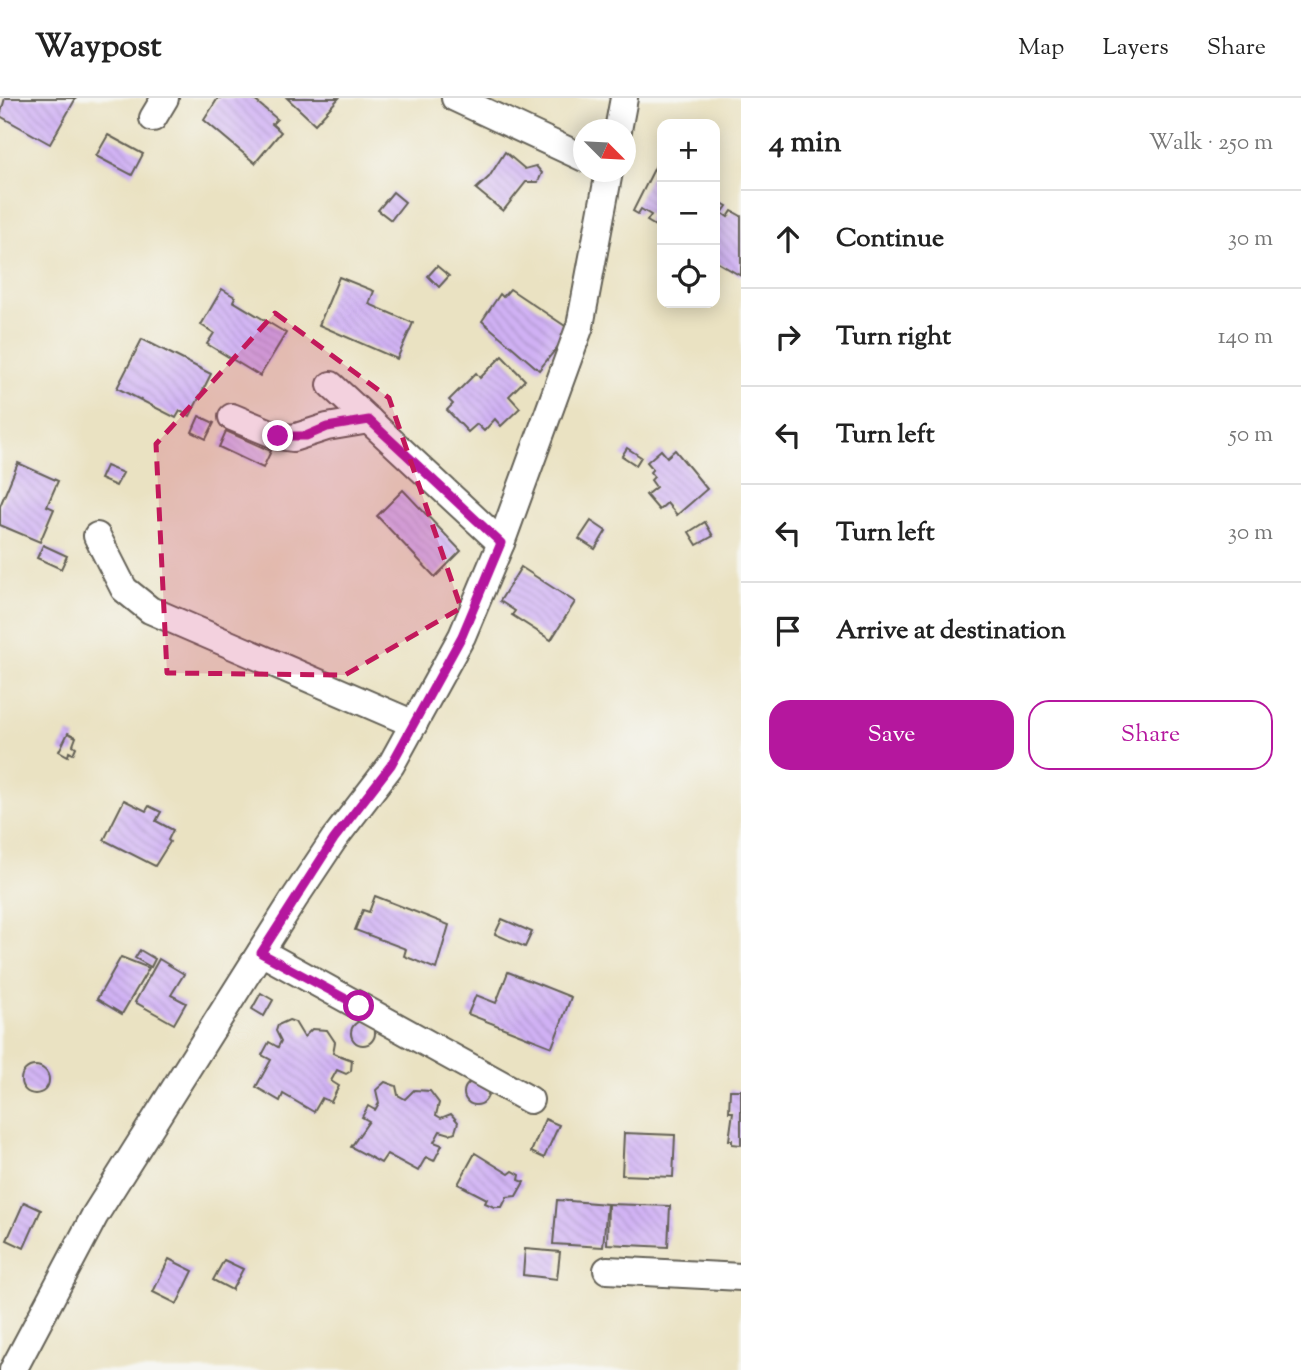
<!DOCTYPE html>
<meta charset="utf-8">
<style>
:root{--surface:#fff;--page:#f2f2f2;--text:#222;--muted:#767676;--line:#e0e0e0;--accent:#b5179e}
body{margin:0;font-family:"Sorts Mill Goudy",serif;background:var(--page);color:var(--text)}
.controls{position:absolute;right:21px;top:21px;display:grid;overflow:hidden;border-radius:14px;box-shadow:0 4px 18px #0003}
.controls button{width:63px;height:63px;display:grid;place-items:center;padding:0;border:0;border-bottom:2px solid var(--line);background:var(--surface);color:var(--text);font:35px sans-serif}
.compass{position:absolute;left:573px;top:21px;width:63px;height:63px;border-radius:50%;background:var(--surface);box-shadow:0 4px 18px #0003;rotate:114deg}
.stop{position:absolute;width:21px;height:21px;margin:-16px;border:5px solid #b5179e;border-radius:50%;background:#fff}
.stop.end{background:#b5179e;border-color:#fff;box-shadow:0 2px 7px #0008}
.list{margin:0;padding:0;list-style:none}
h2{display:flex;justify-content:space-between;align-items:center;height:91px;margin:0;padding:0 28px;font-size:30px}
h2 small{font-size:23px;font-weight:400;color:var(--muted)}
.list li{display:grid;grid-template-columns:46px 1fr auto;gap:21px;align-items:center;box-sizing:border-box;height:98px;padding:0 28px;border-top:2px solid var(--line)}
.list b{display:block;font-size:26px;white-space:nowrap}
.list em{font-size:23px;font-style:normal;color:var(--muted)}
.actions{display:flex;gap:14px;padding:21px 28px}
.actions a{flex:1;padding:16px 0;border:2px solid var(--accent);border-radius:21px;text-align:center;font-size:24px;color:var(--accent)}
.actions .main{background:var(--accent);color:#fff}
.icon{flex:none;width:38px;height:38px;fill:none;stroke:currentColor;stroke-width:2;stroke-linecap:round;stroke-linejoin:round}
.map{position:relative;flex:none;width:741px;height:1272px;overflow:hidden}
header{display:flex;align-items:center;gap:42px;box-sizing:border-box;height:98px;padding:0 35px;background:var(--surface);border-bottom:2px solid var(--line)}
header strong{font-size:33px}
nav{display:flex;gap:38px;margin-inline-start:auto;font-size:24px}
main{display:flex}
aside{flex:1;background:var(--surface)}
.map>svg:first-child{display:block}
</style>
<header>
<strong>Waypost</strong>
<nav><a>Map</a><a>Layers</a><a>Share</a></nav>
</header>
<main>
<div class="map">
<svg width="741" height="1272" viewBox="0 0 741 1272">
<defs>
<pattern id="building-back-hatch" width="6" height="6" patternUnits="userSpaceOnUse" patternTransform="scale(1.75)"><rect width="6" height="6" fill="#d0b1f4"/><path d="M-1 5l2 2M0 0l6 6M5-1l2 2" fill="none" stroke="#b298d1"/></pattern>
</defs>
<rect width="100%" height="100%" fill="#f6f6f2"/>
<filter id="ink" filterUnits="userSpaceOnUse"><feTurbulence type="fractalNoise" baseFrequency=".0143" numOctaves="2"/><feDisplacementMap in="SourceGraphic" scale="14" xChannelSelector="R" yChannelSelector="G"/><feConvolveMatrix kernelMatrix="1 2 1 2 8 2 1 2 1" color-interpolation-filters="sRGB"/></filter>
<filter id="wash" filterUnits="userSpaceOnUse"><feTurbulence type="fractalNoise" baseFrequency=".00686" numOctaves="4" result="noise"/><feDisplacementMap in="SourceGraphic" scale="28" xChannelSelector="R" yChannelSelector="G"/><feGaussianBlur stdDeviation="1.57" result="paint"/><feColorMatrix in="noise" values="0 0 0 0 0 0 0 0 0 0 0 0 0 0 0 0 0 1.4 0 .05"/><feComposite in="paint" operator="in"/></filter>
<g filter="url(#wash)">
<rect width="100%" height="100%" fill="#eae2c2"/>
<g id="blocks">
<g fill="url(#building-back-hatch)">
<path d="M 5,0 L 76,0 L 50,46 L 0,18 Z"/>
<path d="M 218,0 L 252,0 L 277,21 L 272,26 L 281,34 L 255,65 L 204,22 Z"/>
<path d="M 287,0 L 339,0 L 315,26 Z"/>
<path d="M 108,37 L 143,56 L 132,77 L 96,58 Z"/>
<path d="M 505,54 L 525,71 L 536,68 L 542,75 L 538,84 L 526,84 L 503,113 L 476,91 L 489,79 Z"/>
<path d="M 655,69 L 662,74 L 662,132 L 647,123 L 651,117 L 641,111 L 638,116 L 633,113 Z"/>
<path d="M 393,94 L 405,104 L 391,122 L 378,112 Z"/>
<path d="M 715,94 L 718,96 L 715,101 L 727,108 L 722,115 L 728,119 L 732,113 L 741,118 L 741,178 L 715,163 Z"/>
<path d="M 437,168 L 449,178 L 439,189 L 428,178 Z"/>
<path d="M 339,179 L 374,193 L 369,206 L 413,225 L 397,261 L 319,227 Z"/>
<path d="M 222,191 L 235,199 L 233,203 L 286,235 L 260,278 L 207,246 L 214,235 L 201,227 Z"/>
<path d="M 510,191 L 571,232 L 539,272 L 482,223 L 500,196 L 503,199 Z"/>
<path d="M 142,241 L 211,276 L 190,318 L 180,313 L 176,320 L 117,290 Z"/>
<path d="M 502,258 L 525,282 L 509,298 L 520,310 L 501,328 L 495,321 L 484,333 L 477,326 L 468,334 L 447,312 L 453,306 L 449,302 L 476,275 L 480,280 Z"/>
<path d="M 199,318 L 214,325 L 206,341 L 192,334 Z"/>
<path d="M 226,333 L 271,353 L 263,370 L 219,349 Z"/>
<path d="M 627,350 L 641,359 L 636,367 L 622,358 Z"/>
<path d="M 661,352 L 667,359 L 675,352 L 707,391 L 677,417 L 667,405 L 659,412 L 646,397 L 656,389 L 651,382 L 654,379 L 650,374 L 653,371 L 647,364 Z"/>
<path d="M 18,365 L 58,383 L 47,408 L 54,411 L 40,444 L 0,427 L 0,408 Z"/>
<path d="M 106,368 L 123,375 L 116,388 L 100,381 Z"/>
<path d="M 403,392 L 461,453 L 435,479 L 377,418 Z"/>
<path d="M 591,423 L 606,433 L 595,451 L 579,441 Z"/>
<path d="M 705,424 L 713,438 L 697,447 L 689,434 Z"/>
<path d="M 43,447 L 67,458 L 61,471 L 37,460 Z"/>
<path d="M 521,469 L 575,504 L 551,542 L 512,517 L 515,513 L 500,503 Z"/>
<path d="M 68,635 L 76,639 L 73,647 L 76,649 L 73,656 L 69,654 L 68,658 L 59,653 Z"/>
<path d="M 124,702 L 146,713 L 149,708 L 161,714 L 156,723 L 173,732 L 168,742 L 170,744 L 155,768 L 104,742 Z"/>
<path d="M 375,798 L 449,827 L 436,871 L 404,858 L 406,851 L 355,832 L 363,812 L 369,814 Z"/>
<path d="M 502,821 L 532,834 L 525,849 L 495,836 Z"/>
<path d="M 140,852 L 155,861 L 151,869 L 135,860 Z"/>
<path d="M 121,859 L 149,870 L 122,916 L 97,901 Z"/>
<path d="M 159,861 L 184,876 L 171,897 L 186,905 L 174,926 L 135,904 Z"/>
<path d="M 508,874 L 571,899 L 552,949 L 468,916 L 476,897 L 496,905 Z"/>
<path d="M 261,895 L 273,902 L 264,918 L 252,911 Z"/>
<path d="M 289,922 L 295,924 L 304,939 L 312,931 L 327,932 L 335,944 L 333,955 L 352,962 L 351,973 L 346,976 L 337,972 L 331,983 L 339,988 L 331,1004 L 322,1000 L 314,1014 L 283,996 L 280,1003 L 256,989 L 271,962 L 262,957 L 269,944 L 278,949 L 281,943 L 276,933 L 278,927 Z"/>
<circle cx="363" cy="935" r="12"/>
<circle cx="35" cy="982" r="14"/>
<circle cx="476" cy="995" r="12"/>
<path d="M 385,984 L 396,988 L 398,997 L 405,1001 L 414,992 L 430,993 L 439,1005 L 436,1017 L 441,1020 L 451,1016 L 458,1024 L 455,1034 L 450,1036 L 440,1033 L 434,1044 L 442,1047 L 434,1063 L 426,1059 L 418,1073 L 387,1056 L 381,1065 L 351,1049 L 369,1023 L 362,1019 L 368,1008 L 375,1012 L 379,1005 L 376,992 Z"/>
<path d="M 730,992 L 741,992 L 741,1047 L 732,1046 L 732,1042 L 729,1042 L 733,1014 L 729,1014 Z"/>
<path d="M 545,1021 L 559,1027 L 544,1060 L 531,1054 Z"/>
<path d="M 624,1035 L 675,1037 L 673,1079 L 622,1077 Z"/>
<path d="M 475,1055 L 509,1076 L 513,1073 L 520,1077 L 519,1082 L 524,1084 L 516,1098 L 507,1099 L 502,1109 L 494,1109 L 485,1105 L 487,1101 L 458,1086 Z"/>
<path d="M 557,1102 L 607,1106 L 603,1149 L 553,1146 Z"/>
<path d="M 24,1104 L 41,1112 L 24,1150 L 7,1142 Z"/>
<path d="M 608,1106 L 670,1108 L 668,1149 L 607,1146 Z"/>
<path d="M 525,1151 L 560,1154 L 557,1181 L 523,1177 Z"/>
<path d="M 169,1161 L 193,1173 L 177,1206 L 153,1194 Z"/>
<path d="M 224,1162 L 243,1171 L 232,1192 L 213,1182 Z"/>
</g>
</g>
</g>
<g filter="url(#ink)">
<use href="#blocks" fill-opacity="0" stroke="#646156" stroke-width="2"/>
<g fill="none" stroke-linecap="round" stroke-linejoin="round">
<defs>
<g id="street">
<path d="M 455,0 L 584,60"/>
<path d="M 153,20 L 165,0"/>
<path d="M 618,32 L 624,0"/>
<path d="M 331,287 L 501,445"/>
<path d="M 232,319 L 278,338 L 293,340 L 327,329 L 369,322"/>
<path d="M 97,438 L 124,491 L 150,512 L 414,626"/>
<path d="M 261,854 L 530,1002"/>
<path d="M 607,1172 L 741,1179"/>
<path d="M 13,1272 L 95,1117 L 294,801 L 334,741 L 391,667 L 462,538 L 501,445 L 580,228 L 609,74"/>
</g>
</defs>
<use href="#street" stroke="#646156" stroke-width="30"/>
<use href="#street" stroke="#fff" stroke-width="26"/>
</g>
</g>
<g fill="none" stroke-linecap="round" stroke-linejoin="round" filter="url(#ink)">
<path stroke="#b5179e" stroke-width="9" d="M 278,338 L 306,338 L 327,329 L 369,322 L 501,445 L 462,538 L 391,667 L 334,741 L 261,855 L 359,908"/>
</g>
<path fill="#c2185b" fill-opacity="0.2" stroke="#c2185b" stroke-width="5" stroke-dasharray="14 9" stroke-linejoin="round" d="M 275,215 L 389,300 L 461,510 L 345,577 L 167,575 L 156,346 Z"/>
</svg>
<div class="controls">
<button>+</button>
<button>−</button>
<button><svg class="icon" aria-label="locate" viewBox="0 0 24 24"><circle cx="12" cy="12" r="6"/><path d="M12 2v4M12 18v4M2 12h4M18 12h4"/></svg></button>
</div>
<svg class="compass" viewBox="-18 -18 36 36"><path d="M0-13l5 13h-10z" fill="#e53935"/><path d="M0 13l5-13h-10z" fill="#767676"/></svg>
<div class="stop" style="left:359px;top:908px"></div>
<div class="stop end" style="left:278px;top:338px"></div>
</div>
<aside>
<h2>4 min<small>Walk · 250 m</small></h2>
<ul class="list">
<li><svg class="icon" aria-label="ahead" viewBox="0 0 24 24"><path d="M12 20V5M6 11l6-6 6 6"/></svg><div><b>Continue</b></div><em>30 m</em></li>
<li><svg class="icon" aria-label="right" viewBox="0 0 24 24"><path d="M7 20v-9h11M14 6l5 5-5 5"/></svg><div><b>Turn right</b></div><em>140 m</em></li>
<li><svg class="icon" aria-label="left" viewBox="0 0 24 24"><path d="M17 20v-9H6M10 6l-5 5 5 5"/></svg><div><b>Turn left</b></div><em>50 m</em></li>
<li><svg class="icon" aria-label="left" viewBox="0 0 24 24"><path d="M17 20v-9H6M10 6l-5 5 5 5"/></svg><div><b>Turn left</b></div><em>30 m</em></li>
<li><svg class="icon" aria-label="arrive" viewBox="0 0 24 24"><path d="M6 21V4h12l-3 4 3 4H6"/></svg><div><b>Arrive at destination</b></div></li>
</ul>
<div class="actions"><a class="main">Save</a><a>Share</a></div>
</aside>
</main>
